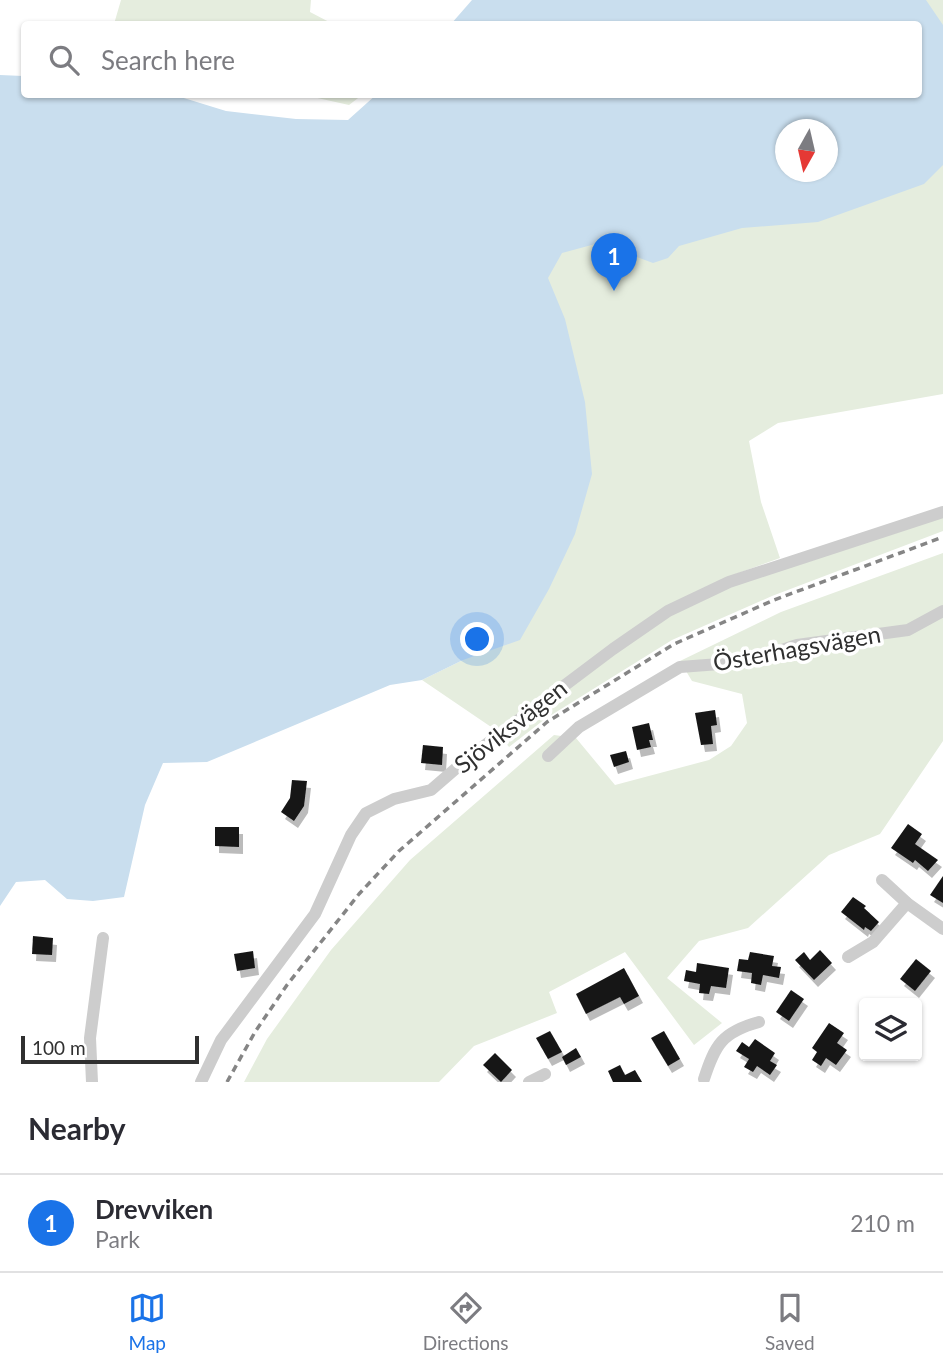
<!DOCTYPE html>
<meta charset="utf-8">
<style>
:root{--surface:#fff;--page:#f7f7f7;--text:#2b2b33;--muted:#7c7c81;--line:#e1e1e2;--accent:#1a73e8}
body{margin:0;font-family:Lato,sans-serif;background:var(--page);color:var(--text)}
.controls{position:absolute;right:21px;bottom:21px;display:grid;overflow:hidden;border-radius:7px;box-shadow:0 2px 5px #0004}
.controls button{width:63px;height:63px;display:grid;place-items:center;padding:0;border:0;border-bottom:2px solid var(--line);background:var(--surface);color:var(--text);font:35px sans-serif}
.compass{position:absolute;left:775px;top:119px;width:63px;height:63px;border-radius:50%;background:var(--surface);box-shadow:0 2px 5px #0004;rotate:188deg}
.scale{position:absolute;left:21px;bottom:18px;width:178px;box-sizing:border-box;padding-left:7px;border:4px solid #303030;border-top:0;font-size:19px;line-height:24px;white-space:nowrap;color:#303030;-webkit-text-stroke:5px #fff;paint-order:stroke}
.you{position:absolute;left:478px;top:640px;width:24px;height:24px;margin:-18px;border:5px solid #fff;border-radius:50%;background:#1a73e8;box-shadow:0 0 0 10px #1a73e833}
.badge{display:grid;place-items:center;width:46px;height:46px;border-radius:50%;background:var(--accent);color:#fff;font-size:23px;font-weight:700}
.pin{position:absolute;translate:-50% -58px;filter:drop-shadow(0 2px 4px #0008)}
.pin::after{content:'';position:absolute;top:37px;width:24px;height:21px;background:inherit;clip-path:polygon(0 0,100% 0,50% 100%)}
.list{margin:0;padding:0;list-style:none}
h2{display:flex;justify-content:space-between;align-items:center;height:91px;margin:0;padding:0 28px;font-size:30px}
h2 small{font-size:23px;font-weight:400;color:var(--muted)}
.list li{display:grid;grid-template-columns:46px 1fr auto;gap:21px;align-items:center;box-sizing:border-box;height:98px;padding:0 28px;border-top:2px solid var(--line)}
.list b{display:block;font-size:26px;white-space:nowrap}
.list p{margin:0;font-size:23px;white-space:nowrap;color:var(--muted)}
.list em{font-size:23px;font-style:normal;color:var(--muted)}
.icon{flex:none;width:38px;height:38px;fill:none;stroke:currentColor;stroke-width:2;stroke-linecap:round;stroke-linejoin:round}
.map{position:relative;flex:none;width:943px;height:1082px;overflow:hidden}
.search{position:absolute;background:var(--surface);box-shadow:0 2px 5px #0004;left:21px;right:21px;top:21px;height:77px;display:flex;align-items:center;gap:18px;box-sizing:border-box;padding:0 24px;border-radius:7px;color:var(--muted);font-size:26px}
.sheet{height:189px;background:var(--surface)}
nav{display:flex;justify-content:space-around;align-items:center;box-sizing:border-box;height:98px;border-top:2px solid var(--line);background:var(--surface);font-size:19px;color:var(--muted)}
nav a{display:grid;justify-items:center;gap:4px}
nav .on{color:var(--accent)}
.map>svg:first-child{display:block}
</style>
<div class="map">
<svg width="943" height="1082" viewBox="0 0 943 1082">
<defs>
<filter id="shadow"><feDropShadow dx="4" dy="7" stdDeviation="0" flood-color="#0004"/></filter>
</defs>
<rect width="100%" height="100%" fill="#fff"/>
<g fill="#e5edde" fill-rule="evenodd">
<path d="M 121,0 L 311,0 L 310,12 L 333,24 L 114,24 Z"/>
<path d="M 660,0 L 943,0 L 943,394 L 778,423 L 749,441 L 761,502 L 780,558 L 725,578 L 497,731 L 422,680 L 463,660 L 398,222 L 918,94 L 918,24 ZM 786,130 L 828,130 L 828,172 L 786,172 Z"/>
<path d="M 304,95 L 303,95 L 362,95 L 349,105 Z"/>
<path d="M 943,516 L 943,531 L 772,596 L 672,640 L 545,719 L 509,747 L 501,737 L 668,614 L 730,585 Z"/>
<path d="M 943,553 L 943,741 L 880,834 L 829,855 L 748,928 L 699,941 L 667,978 L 722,1023 L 694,1045 L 625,952 L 549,992 L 557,1013 L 474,1046 L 439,1082 L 244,1082 L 267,1039 L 331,950 L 410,860 L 554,735 L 576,738 L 615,785 L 709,760 L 731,746 L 747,723 L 742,694 L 692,681 L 680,661 L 781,612 Z"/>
</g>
<path fill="#c9deee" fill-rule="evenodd" d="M 472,0 L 926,0 L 943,25 L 943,165 L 924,184 L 818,222 L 742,228 L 679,246 L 668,258 L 653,263 L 599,243 L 562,253 L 548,278 L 565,319 L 585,402 L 592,474 L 575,534 L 549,589 L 520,640 L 463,660 L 422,680 L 390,685 L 207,762 L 163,763 L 145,805 L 124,897 L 93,901 L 67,899 L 45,880 L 16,882 L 0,906 L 0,75 L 23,76 L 24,72 L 24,94 L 174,95 L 226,111 L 296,119 L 348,120 L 377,94 L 918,94 L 918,24 L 451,24 ZM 786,130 L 828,130 L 828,172 L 786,172 Z"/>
<g fill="#171717" filter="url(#shadow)">
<path d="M 715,710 L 717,725 L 711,726 L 713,744 L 701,745 L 695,713 Z"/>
<path d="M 649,723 L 653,740 L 649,740 L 651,747 L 637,750 L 632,727 Z"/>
<path d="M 423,745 L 443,747 L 442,765 L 421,763 Z"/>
<path d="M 626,751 L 629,762 L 614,767 L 610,755 Z"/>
<path d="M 292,780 L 307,781 L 304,806 L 294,821 L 281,812 L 290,798 Z"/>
<path d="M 908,824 L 922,834 L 915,844 L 938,860 L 928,871 L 915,860 L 913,863 L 891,848 Z"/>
<path d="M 215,827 L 239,827 L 239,847 L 215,846 Z"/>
<path d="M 943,876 L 943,903 L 930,895 Z"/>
<path d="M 853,897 L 866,906 L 864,908 L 879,922 L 871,931 L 865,927 L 864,930 L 841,912 Z"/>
<path d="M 33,936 L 53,938 L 52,955 L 32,954 Z"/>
<path d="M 820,950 L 832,963 L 814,980 L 795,960 L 804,952 L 810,960 Z"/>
<path d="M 253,951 L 255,968 L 237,971 L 234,954 Z"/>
<path d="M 750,952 L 774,956 L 772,966 L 781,967 L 779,978 L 763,975 L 761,985 L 751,983 L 752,973 L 737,971 L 739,959 L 748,960 Z"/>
<path d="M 916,959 L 931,971 L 915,991 L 900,979 Z"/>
<path d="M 697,963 L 729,968 L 726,988 L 711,986 L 709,994 L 699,993 L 700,984 L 684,981 L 686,970 L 696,972 Z"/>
<path d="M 624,968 L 639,996 L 624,1004 L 620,997 L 586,1014 L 576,994 Z"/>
<path d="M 791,990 L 804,999 L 789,1021 L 776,1012 Z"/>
<path d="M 829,1023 L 844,1033 L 837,1043 L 847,1050 L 836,1065 L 826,1058 L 821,1066 L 812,1060 L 817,1052 L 812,1048 Z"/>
<path d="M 550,1031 L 562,1052 L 548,1059 L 536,1038 Z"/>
<path d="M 664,1031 L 680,1059 L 668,1066 L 651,1038 Z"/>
<path d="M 755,1039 L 775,1053 L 770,1061 L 777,1065 L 770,1075 L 757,1066 L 753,1072 L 744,1067 L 749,1059 L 736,1051 L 742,1042 L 749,1047 Z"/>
<path d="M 576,1048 L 581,1057 L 566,1065 L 562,1057 Z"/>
<path d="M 495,1053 L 512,1070 L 501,1082 L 483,1065 Z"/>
<path d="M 620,1065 L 625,1075 L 635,1070 L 642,1082 L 613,1082 L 608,1071 Z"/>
</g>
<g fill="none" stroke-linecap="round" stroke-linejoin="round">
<g stroke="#cdcdcd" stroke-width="12">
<path d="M 548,756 L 579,727 L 680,667 L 746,662 L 797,645 L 908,630 L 943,611"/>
<path d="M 882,880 L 907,903 L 943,929"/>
<path d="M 848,957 L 873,942 L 907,903"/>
<path d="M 704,1079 C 715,1045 722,1032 759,1022"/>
<path d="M 92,1082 L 90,1038 L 103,938"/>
<path d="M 201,1082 L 221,1040 L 315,914 L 351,835 L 366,813 L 394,799 L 431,790 L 468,758 L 613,649 L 668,611 L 729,582 L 943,512"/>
<path d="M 529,1082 L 545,1074"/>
</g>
<path stroke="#858585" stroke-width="3.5" stroke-dasharray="7 5" stroke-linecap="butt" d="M 227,1082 L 255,1032 L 287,985 L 359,894 L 399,851 L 547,722 L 674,644 L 774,600 L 943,537"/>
</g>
<g text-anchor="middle" stroke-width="7" stroke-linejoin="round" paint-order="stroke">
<g font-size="24" fill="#303030" stroke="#fff">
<text transform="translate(797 649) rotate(-10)" y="8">Österhagsvägen</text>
<text transform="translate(511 727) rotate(-38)" y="8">Sjöviksvägen</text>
</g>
</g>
</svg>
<div class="controls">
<button><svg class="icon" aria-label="layers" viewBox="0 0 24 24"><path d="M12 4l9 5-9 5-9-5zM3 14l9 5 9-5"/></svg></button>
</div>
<svg class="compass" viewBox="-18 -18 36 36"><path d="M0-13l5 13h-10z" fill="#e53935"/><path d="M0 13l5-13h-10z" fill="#7c7c81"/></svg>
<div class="scale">100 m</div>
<div class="you"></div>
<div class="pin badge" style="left:614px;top:291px">1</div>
<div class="search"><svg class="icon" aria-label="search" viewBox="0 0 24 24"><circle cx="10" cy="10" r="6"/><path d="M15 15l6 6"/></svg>Search here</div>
</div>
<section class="sheet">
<h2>Nearby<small></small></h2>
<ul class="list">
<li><span class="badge">1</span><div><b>Drevviken</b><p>Park</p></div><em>210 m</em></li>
</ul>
</section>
<nav>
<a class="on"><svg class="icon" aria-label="map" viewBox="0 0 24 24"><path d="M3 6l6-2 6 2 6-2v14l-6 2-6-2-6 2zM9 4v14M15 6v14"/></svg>Map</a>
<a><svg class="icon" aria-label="directions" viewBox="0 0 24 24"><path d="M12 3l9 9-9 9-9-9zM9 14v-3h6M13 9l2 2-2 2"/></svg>Directions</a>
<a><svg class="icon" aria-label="saved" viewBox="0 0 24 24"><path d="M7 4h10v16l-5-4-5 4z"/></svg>Saved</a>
</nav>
